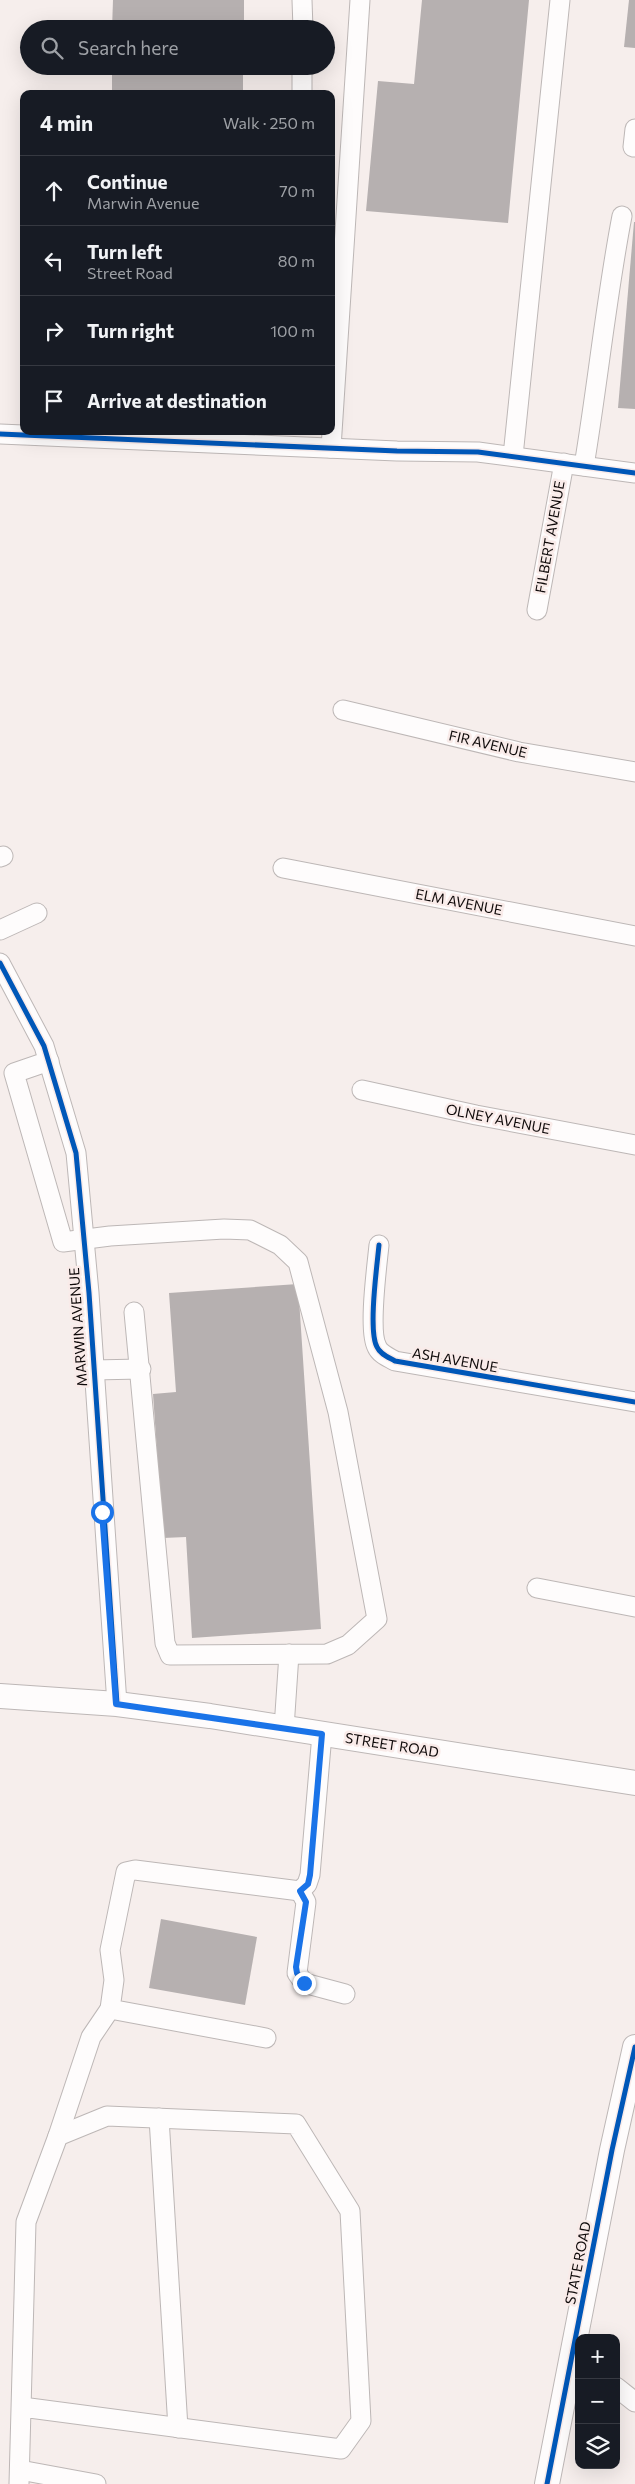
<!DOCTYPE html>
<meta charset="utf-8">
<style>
:root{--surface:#171b24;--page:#20242c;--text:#f1f3f6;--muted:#9ea1a6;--line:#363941}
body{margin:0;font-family:Commissioner,sans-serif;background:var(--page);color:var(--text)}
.controls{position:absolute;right:15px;bottom:15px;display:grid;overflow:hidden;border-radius:10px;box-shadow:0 5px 20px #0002}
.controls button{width:45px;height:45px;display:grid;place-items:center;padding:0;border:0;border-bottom:1px solid var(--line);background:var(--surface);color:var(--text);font:25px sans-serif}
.stop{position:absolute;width:15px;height:15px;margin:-11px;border:4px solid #1a73e8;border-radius:50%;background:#fff}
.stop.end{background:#1a73e8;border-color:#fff;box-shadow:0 1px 5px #0008}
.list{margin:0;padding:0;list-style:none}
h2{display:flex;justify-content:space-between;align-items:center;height:65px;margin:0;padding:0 20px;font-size:21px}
h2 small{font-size:16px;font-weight:400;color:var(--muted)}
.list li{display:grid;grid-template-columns:32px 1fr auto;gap:15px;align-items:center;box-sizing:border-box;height:70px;padding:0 20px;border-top:1px solid var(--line)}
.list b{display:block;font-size:19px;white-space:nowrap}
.list p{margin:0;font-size:16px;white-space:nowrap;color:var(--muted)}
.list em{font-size:16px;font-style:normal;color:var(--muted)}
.icon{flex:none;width:28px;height:28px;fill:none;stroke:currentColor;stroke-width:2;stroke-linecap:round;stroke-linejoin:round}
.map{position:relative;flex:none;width:635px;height:2484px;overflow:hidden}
.search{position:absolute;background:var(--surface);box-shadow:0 5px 20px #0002;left:20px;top:20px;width:315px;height:55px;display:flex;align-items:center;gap:12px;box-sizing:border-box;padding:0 18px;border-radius:28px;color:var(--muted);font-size:19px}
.panel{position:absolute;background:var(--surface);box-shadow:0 5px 20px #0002;left:20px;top:90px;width:315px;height:345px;border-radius:10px}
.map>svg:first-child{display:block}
</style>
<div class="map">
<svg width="635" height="2484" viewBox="0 0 635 2484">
<rect width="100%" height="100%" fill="#f6eeec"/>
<g fill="#b6b0b0">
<path d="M 113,0 L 244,0 L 244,29 L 112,29 Z"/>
<path d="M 422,0 L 529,0 L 508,223 L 366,211 L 378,81 L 414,84 Z"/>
<path d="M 629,0 L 635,0 L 635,48 L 624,47 Z"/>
<rect x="112" y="66" width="131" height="28"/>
<path d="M 634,222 L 635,222 L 635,409 L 618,408 Z"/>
<path d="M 298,1284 L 321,1629 L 192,1638 L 186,1537 L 163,1538 L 153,1394 L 176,1392 L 169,1293 Z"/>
<path d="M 161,1919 L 257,1937 L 245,2005 L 149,1988 Z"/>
</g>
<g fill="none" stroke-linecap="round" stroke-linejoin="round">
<defs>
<g id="minor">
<path d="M 302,0 L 303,29"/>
<path d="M 302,94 L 302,66"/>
<path d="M 635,129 L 633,147 L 635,147"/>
<path d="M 0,434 L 397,451 L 478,452 L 635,473"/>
<path d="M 331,448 L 360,0"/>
<path d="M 513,456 L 560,0"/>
<path d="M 584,466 C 598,382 606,299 622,216"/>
<path d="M 537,610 L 564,463"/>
<path d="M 343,710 L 519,752 L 635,772"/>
<path d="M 0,857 L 3,856"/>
<path d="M 283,868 L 635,936"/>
<path d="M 0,930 L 37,913"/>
<path d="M 0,963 L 44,1046 L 76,1153 L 89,1293 L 117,1704"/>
<path d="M 49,1061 L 14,1073 L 63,1242 L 110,1236 L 224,1229 L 250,1230 L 280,1245 L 298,1262 L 338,1412 L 377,1619 L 348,1645 L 327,1654 L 170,1655 L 165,1643 L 134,1312"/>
<path d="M 362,1090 L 476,1115 L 635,1145"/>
<path d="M 379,1245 C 377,1266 368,1331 377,1347 C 380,1354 388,1357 395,1361 L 635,1402"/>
<path d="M 93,1370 L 141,1369"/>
<path d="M 537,1588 L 635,1607"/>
<path d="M 284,1728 L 289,1654"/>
<path d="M 300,1891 L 306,1902 L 297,1973 L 304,1983 L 345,1994"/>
<path d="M 266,2038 L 110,2009 L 114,1980 L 110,1950 L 126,1872 L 135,1870 L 300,1891 L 307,1884 L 310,1875 L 322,1734"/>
<path d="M 159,2118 L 178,2428"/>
<path d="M 58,2136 L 91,2037 L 110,2009"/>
<path d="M 616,2387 L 635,2402"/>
<path d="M 20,2470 L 96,2484"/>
<path d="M 19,2484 L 26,2222 L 58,2136 L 107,2116 L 296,2124 L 350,2211 L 361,2421 L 341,2449 L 22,2407"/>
</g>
<g id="major">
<path d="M 0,1696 L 117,1704 L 210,1716 L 635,1783"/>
<path d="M 547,2484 L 612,2150 L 635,2047"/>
</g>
</defs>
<use href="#minor" stroke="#bdb7b6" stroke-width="21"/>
<use href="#major" stroke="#bdb7b6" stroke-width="26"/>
<use href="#minor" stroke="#fefcfc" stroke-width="19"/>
<use href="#major" stroke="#fefcfc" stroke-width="24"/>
<defs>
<g id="cycleway">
<path d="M 0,434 L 397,451 L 478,452 L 635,473"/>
<path d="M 0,963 L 44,1046 L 76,1153 L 89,1293 L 117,1704"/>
<path d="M 379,1245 C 377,1266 368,1331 377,1347 C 380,1354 388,1357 395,1361 L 635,1402"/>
<path d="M 547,2484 L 612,2150 L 635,2047"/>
</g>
</defs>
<use href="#cycleway" stroke="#f9ebe9" stroke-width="8"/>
<use href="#cycleway" stroke="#0057b8" stroke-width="5"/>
</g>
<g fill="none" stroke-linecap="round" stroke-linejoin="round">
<path stroke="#1a73e8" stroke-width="6" d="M 102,1512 L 116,1704 L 322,1734 L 310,1875 L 308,1884 L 300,1891 L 306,1902 L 296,1967 L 297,1973 L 304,1983"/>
</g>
<g text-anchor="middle" stroke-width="5" stroke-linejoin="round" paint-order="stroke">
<g font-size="14" fill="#0f0a0a" stroke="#f9ebe9">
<text transform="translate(550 537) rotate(-80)" y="5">FILBERT AVENUE</text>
<text transform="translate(488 744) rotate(13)" y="5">FIR AVENUE</text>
<text transform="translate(459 902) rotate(11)" y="5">ELM AVENUE</text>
<text transform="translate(498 1119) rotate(11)" y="5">OLNEY AVENUE</text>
<text transform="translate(78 1327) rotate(-94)" y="5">MARWIN AVENUE</text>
<text transform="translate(455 1360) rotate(10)" y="5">ASH AVENUE</text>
<text transform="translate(392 1745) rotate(9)" y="5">STREET ROAD</text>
<text transform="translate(578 2263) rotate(-79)" y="5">STATE ROAD</text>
</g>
</g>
</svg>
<div class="controls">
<button>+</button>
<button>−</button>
<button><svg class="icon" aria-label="layers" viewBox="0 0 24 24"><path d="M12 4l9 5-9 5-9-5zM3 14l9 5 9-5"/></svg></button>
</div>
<div class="stop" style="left:102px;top:1512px"></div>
<div class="stop end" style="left:304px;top:1983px"></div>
<div class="search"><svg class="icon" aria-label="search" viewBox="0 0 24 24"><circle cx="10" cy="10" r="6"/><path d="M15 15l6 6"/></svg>Search here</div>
<section class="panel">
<h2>4 min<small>Walk · 250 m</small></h2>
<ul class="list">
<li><svg class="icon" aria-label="ahead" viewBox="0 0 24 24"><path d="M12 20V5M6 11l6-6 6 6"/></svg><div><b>Continue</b><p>Marwin Avenue</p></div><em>70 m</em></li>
<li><svg class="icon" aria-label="left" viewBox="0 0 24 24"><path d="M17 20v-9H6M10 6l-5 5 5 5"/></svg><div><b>Turn left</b><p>Street Road</p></div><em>80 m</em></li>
<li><svg class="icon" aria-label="right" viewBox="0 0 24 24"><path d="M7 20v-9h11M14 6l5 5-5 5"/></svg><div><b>Turn right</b></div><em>100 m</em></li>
<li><svg class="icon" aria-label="arrive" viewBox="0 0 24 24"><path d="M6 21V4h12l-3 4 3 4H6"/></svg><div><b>Arrive at destination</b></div></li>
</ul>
</section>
</div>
